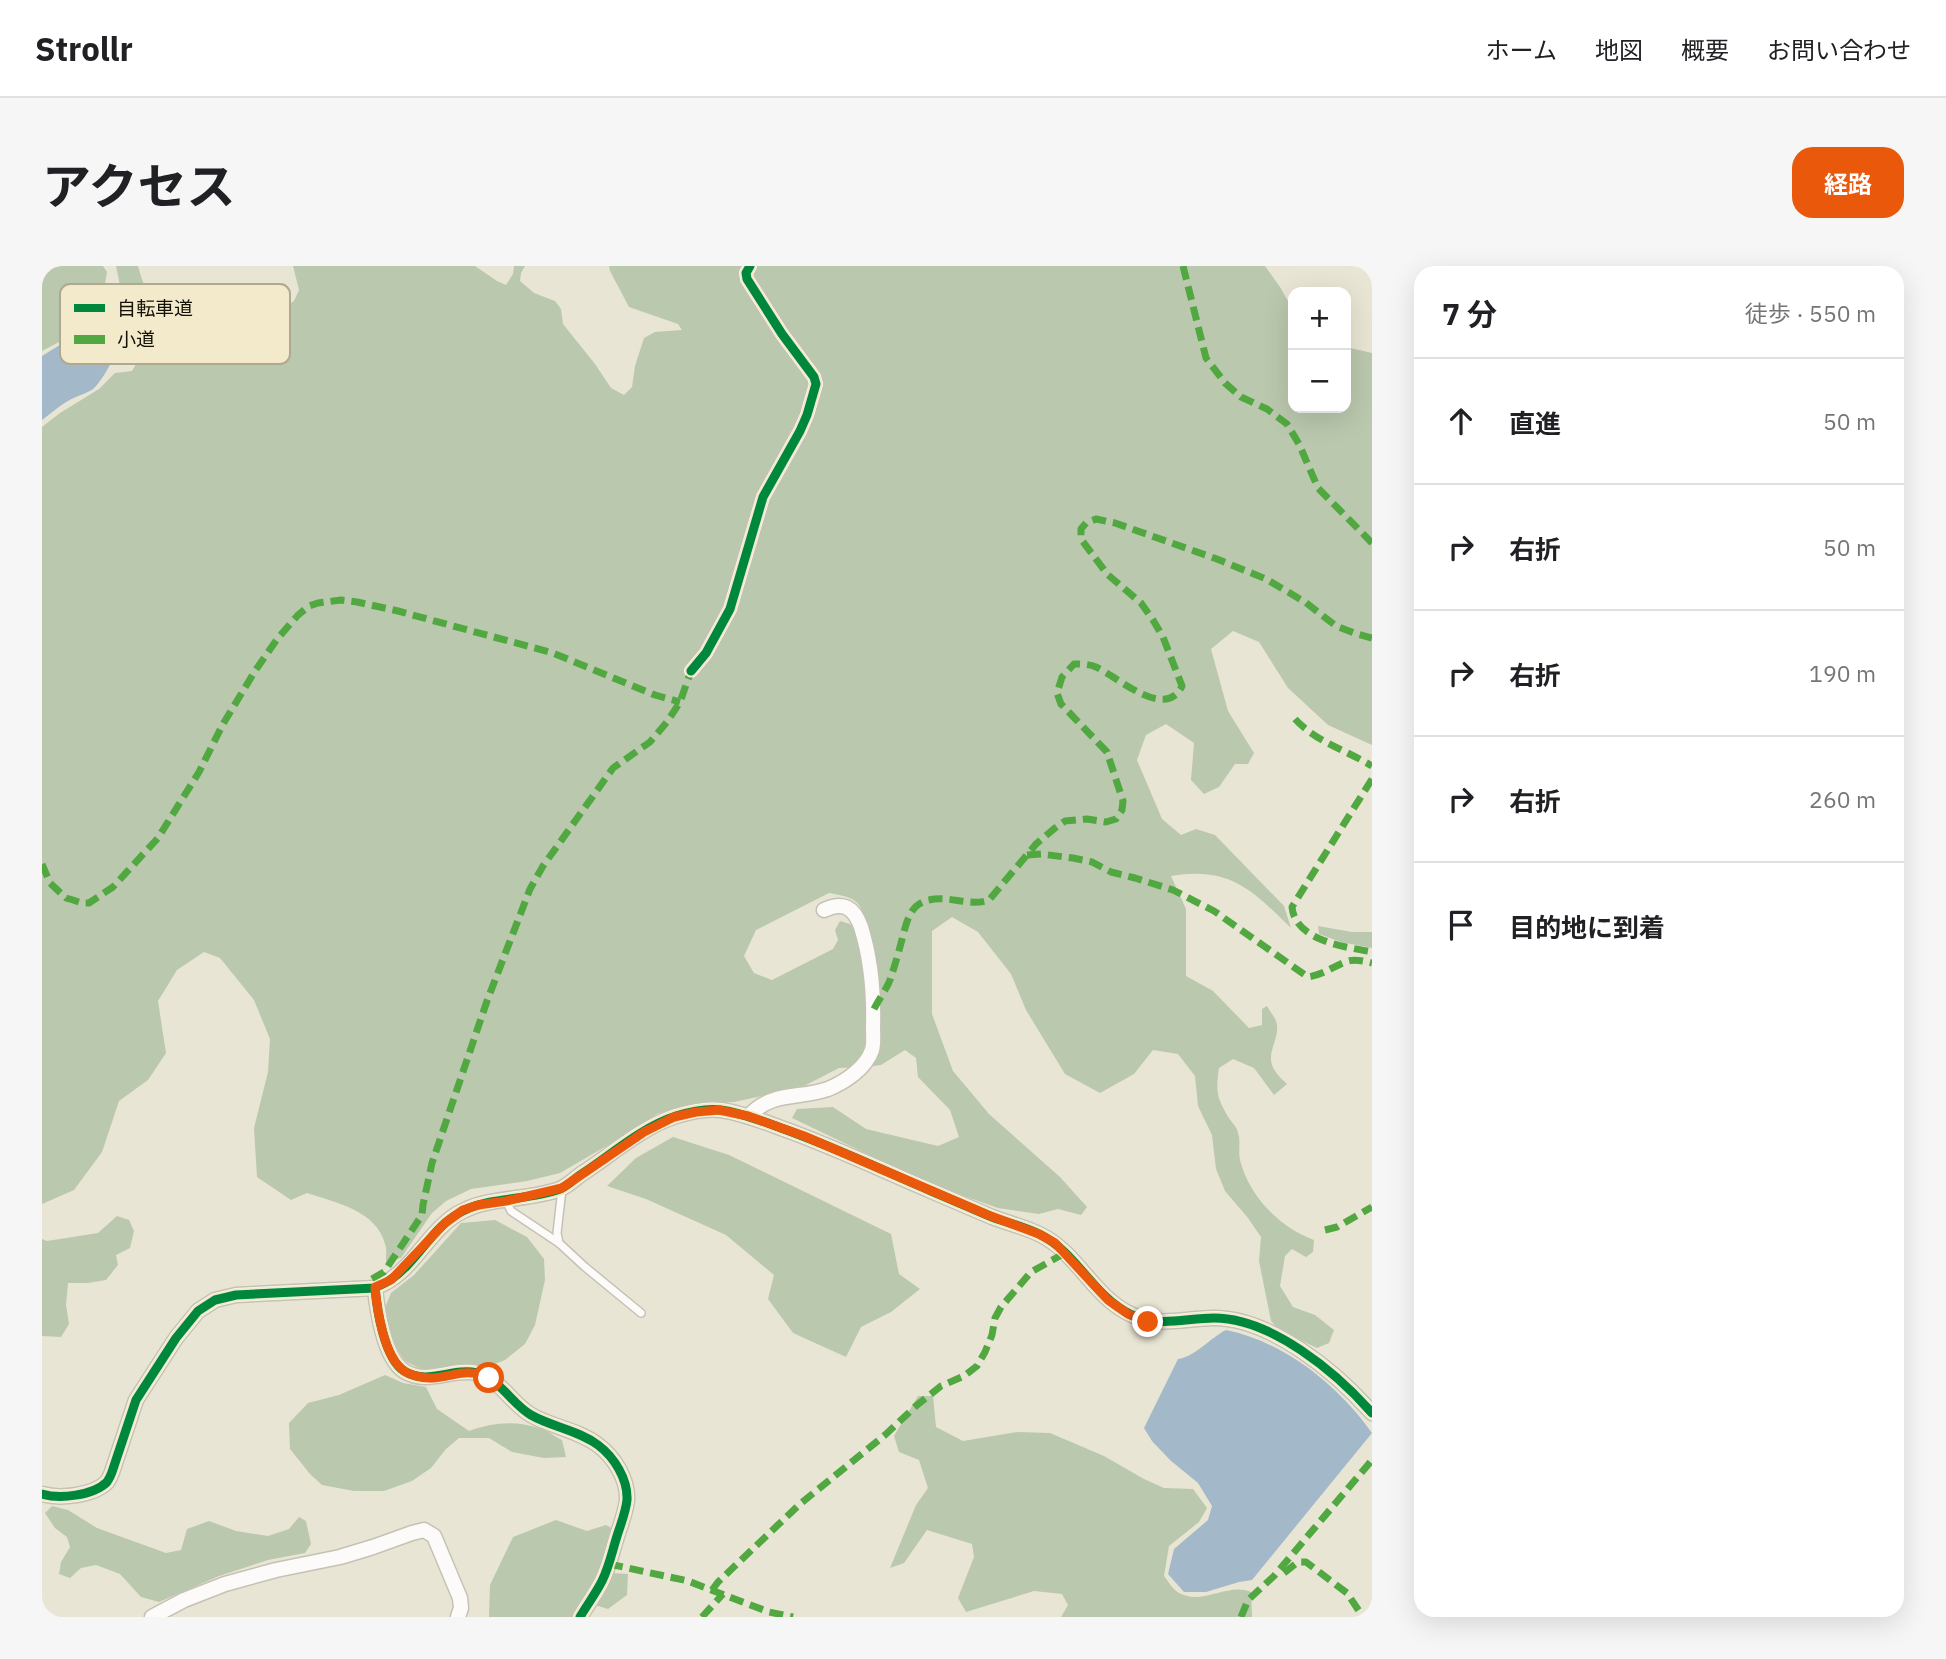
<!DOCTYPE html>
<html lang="ja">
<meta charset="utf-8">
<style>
:root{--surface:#fff;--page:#f6f6f6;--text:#202124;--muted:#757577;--line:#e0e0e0;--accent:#ea580c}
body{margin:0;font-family:"IBM Plex Sans","Noto Sans JP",sans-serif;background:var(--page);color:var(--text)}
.controls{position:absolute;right:21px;top:21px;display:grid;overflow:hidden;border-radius:14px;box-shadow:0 7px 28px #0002}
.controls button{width:63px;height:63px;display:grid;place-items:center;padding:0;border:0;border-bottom:2px solid var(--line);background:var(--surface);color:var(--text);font:35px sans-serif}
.stop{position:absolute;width:21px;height:21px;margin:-16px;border:5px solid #ea580c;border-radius:50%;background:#fff}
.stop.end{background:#ea580c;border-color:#fff;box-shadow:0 2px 7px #0008}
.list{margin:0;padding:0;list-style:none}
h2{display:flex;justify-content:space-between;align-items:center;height:91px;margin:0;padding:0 28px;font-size:30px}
h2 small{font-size:23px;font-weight:400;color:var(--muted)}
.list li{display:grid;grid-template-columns:46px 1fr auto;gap:21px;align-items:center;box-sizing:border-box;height:126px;padding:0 28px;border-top:2px solid var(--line)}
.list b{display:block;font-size:26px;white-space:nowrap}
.list em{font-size:23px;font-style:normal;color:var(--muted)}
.icon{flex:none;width:38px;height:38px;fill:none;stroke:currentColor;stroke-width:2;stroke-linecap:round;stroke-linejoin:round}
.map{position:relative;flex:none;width:1330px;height:1351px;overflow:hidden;border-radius:21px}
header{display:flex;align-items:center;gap:42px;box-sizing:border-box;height:98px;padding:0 35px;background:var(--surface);border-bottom:2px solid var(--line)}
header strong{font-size:33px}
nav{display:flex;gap:38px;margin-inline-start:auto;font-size:24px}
.intro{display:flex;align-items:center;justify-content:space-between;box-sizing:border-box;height:168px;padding:0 42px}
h1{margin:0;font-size:49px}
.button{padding:18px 32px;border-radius:21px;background:var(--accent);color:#fff;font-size:24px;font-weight:700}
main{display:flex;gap:42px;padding:0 42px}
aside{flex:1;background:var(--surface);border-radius:21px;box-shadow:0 7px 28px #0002}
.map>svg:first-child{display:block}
</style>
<header>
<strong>Strollr</strong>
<nav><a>ホーム</a><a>地図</a><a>概要</a><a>お問い合わせ</a></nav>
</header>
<div class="intro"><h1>アクセス</h1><a class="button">経路</a></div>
<main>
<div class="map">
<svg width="1330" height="1351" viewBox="0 0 1330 1351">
<rect width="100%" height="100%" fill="#e9e5d4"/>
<g fill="#bac8ae" fill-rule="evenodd">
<path d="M 0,0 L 61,0 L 65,6 L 59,43 L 19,75 L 0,85 Z"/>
<path d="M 74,0 L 96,0 C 103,25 106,30 128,44 L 139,40 L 165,44 L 179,54 L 199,57 L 221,55 L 252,35 L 257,24 L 251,0 L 433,0 L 455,15 L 464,19 L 471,8 L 472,0 L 483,0 L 479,7 L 478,15 L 492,27 L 513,35 L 519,43 L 521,58 L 553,98 L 569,122 L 582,129 L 590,121 L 593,100 L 602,72 L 613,66 L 640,64 L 636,58 L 587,41 L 568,5 L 567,0 L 1223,0 L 1238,21 L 1251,44 L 1251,142 L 1304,142 L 1304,81 L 1330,87 L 1330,479 L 1286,459 L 1246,422 L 1217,376 L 1191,365 L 1169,383 L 1186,445 L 1212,487 L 1206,498 L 1193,498 L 1177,521 L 1162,528 L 1149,514 L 1152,477 L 1124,458 L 1104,469 L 1095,494 L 1120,553 L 1139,569 L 1154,563 L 1173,569 L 1242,640 L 1249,662 C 1210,624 1188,600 1129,610 L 1144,643 L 1144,710 L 1171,725 L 1207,762 L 1220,759 L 1220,743 L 1225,740 C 1227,744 1232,750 1234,755 C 1240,773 1221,787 1233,805 C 1236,810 1241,814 1245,818 L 1232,829 L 1212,802 L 1191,793 L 1177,802 C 1174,823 1174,830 1185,849 C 1188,855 1195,860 1196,867 C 1199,875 1196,885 1198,894 C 1207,930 1237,961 1272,974 L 1271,986 L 1264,991 L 1250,983 L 1243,990 L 1238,1020 L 1251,1041 L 1273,1049 L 1292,1064 L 1287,1077 L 1275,1082 L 1237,1064 L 1229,1055 L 1217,995 L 1219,971 L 1206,952 L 1183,925 L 1174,903 L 1170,869 L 1156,840 L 1153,810 L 1136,788 L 1111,784 L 1092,808 L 1058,827 L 1023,808 L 984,744 L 969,708 L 936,666 L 910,651 L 890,665 L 890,748 L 911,805 L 947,848 L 1018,911 L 1045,941 L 1039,949 L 1016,943 L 997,948 L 956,942 L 888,918 L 750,852 L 755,843 L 791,841 L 824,863 L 896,880 L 917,871 L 908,844 L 876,811 L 874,792 L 863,784 L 839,799 L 824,801 L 797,802 L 760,821 L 692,836 L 653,837 L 615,848 L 573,875 L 518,907 L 485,915 L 429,923 L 404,935 L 390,947 L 359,992 L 344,996 C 344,990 345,983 343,978 C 335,945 293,936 265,927 L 249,934 L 215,911 L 212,862 L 226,806 L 228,773 L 212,734 L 178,692 L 162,686 L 135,704 L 116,735 L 124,787 L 106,814 L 77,835 L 60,886 L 32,924 L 0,938 L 0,161 L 18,147 L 57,123 L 73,107 L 90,105 L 97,93 L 88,72 L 79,42 L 80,29 ZM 787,627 C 818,632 818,636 827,665 L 822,674 L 808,658 L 798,655 L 793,664 L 796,674 L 791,683 L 730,714 L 712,707 L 702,690 L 714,664 Z"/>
<path d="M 1276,660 L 1310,666 L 1330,666 L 1330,682 L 1299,676 L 1277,668 Z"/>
<path d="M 631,871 L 687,889 L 849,968 L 857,1008 L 878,1023 L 849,1046 L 819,1061 L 804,1091 L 751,1067 L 726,1033 L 732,1009 L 684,969 L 604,933 L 565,920 L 594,892 Z"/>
<path d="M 75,950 L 87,954 L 92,965 L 88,982 L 74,989 L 76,999 L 64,1014 L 46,1017 L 26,1017 L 24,1039 L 27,1058 L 19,1071 L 0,1070 L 0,973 L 5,975 L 56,967 Z"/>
<path d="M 453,954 L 485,971 L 502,993 L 503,1014 L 493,1059 L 483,1078 L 463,1094 L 440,1103 L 383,1105 L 363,1095 L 351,1077 L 342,1044 L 349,1027 L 372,1009 L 419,957 Z"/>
<path d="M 343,1109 L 361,1117 L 384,1121 L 395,1143 L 427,1165 C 451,1156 475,1154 500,1163 C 507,1165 513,1171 520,1174 L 524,1191 L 502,1192 L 470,1186 L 447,1172 L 417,1172 L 404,1183 L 389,1202 L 370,1215 L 342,1225 L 312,1225 L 280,1219 L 268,1208 L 248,1183 L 247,1157 L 266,1137 L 297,1129 Z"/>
<path d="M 876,1130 L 891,1130 L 894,1161 L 921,1175 L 975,1166 L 1008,1167 L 1062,1190 L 1102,1213 L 1122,1222 L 1151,1223 L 1165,1242 L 1157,1256 L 1127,1280 L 1122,1310 C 1126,1315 1131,1324 1137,1327 C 1161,1340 1186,1316 1209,1326 L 1210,1351 L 1019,1351 L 1026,1339 L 1020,1328 L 992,1325 L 924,1346 L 916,1332 L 932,1291 L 930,1278 L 885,1264 L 862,1297 L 848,1302 L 874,1239 L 886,1222 L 877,1194 L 857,1186 L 852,1170 Z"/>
<path d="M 10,1240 L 26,1244 L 55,1262 L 124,1287 L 139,1284 L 145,1263 L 167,1255 L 194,1265 L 226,1270 L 247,1263 L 257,1251 L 264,1255 L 269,1278 L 263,1287 L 226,1294 L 177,1310 L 117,1336 L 99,1331 L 78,1308 L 54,1299 L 39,1302 L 28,1312 L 17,1308 L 19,1296 L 28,1281 L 25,1271 L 13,1262 L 3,1247 Z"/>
<path d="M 514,1254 L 545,1265 L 564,1259 L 571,1263 L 569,1307 L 586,1308 L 585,1329 L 566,1343 L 543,1336 L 533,1351 L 447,1351 L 448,1319 L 471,1271 Z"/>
</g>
<g fill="#a3b8c9">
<path d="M 61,52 C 68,54 76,56 78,64 C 82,77 61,115 51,123 C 44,128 34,130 26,135 C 17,140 8,148 0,154 L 0,90 Z"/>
<path d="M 1184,1064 C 1243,1076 1296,1119 1330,1167 L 1210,1314 L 1197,1316 L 1164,1326 L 1142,1326 L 1126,1308 L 1132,1283 L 1166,1254 L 1170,1240 L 1156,1217 L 1128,1194 L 1110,1175 L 1102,1162 L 1136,1093 C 1153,1091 1168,1072 1184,1064 Z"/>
</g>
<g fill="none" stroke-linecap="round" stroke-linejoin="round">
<defs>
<g id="service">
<path d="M 464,935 L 469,945 L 517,977 L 543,1001 L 599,1047"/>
<path d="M 517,977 L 515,967 L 520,923"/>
</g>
<g id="minor">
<path d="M 649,405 L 664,387 L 688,343 L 721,231 L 758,165 L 765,149 L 774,118 L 772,111 L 740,68 L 705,13 L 704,7 L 708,0"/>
<path d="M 707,850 C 729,825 758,833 786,823 C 803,816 824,802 830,784 C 832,778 831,769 831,762 C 832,729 829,693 819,661 C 812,641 801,635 782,644"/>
<path d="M 333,1022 C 335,1043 342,1092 362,1105 C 386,1120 410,1101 435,1107 C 457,1112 470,1138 489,1149 C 510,1161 536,1164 556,1179 C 572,1191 586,1213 585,1234 C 584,1244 580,1255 577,1264 C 571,1281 568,1299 560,1315 C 554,1327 545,1339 538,1351"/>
<path d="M 0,1228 C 17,1233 51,1230 65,1216 C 67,1213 69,1209 70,1206 L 94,1134 L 134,1072 L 156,1045 L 173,1034 L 194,1029 L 333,1022 C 338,1019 344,1017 348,1014 C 377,995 391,958 423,944 C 449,931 489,934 518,923 C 526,920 533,912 541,907 C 570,888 600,861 634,850 C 647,846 665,842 679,844 C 700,847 720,855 739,862 C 790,880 838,903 887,924 C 908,933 929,942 950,951 C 966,957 983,961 999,969 C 1035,987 1051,1030 1088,1048 C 1116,1062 1143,1052 1172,1052 C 1229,1052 1294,1106 1330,1147"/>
<path d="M 110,1351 L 142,1334 L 183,1318 L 234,1304 L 298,1291 L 331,1281 L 370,1267 L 382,1264 L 392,1270 L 418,1332 L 419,1342 L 416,1351"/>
</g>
</defs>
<use href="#service" stroke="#c5c2b5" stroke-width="10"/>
<use href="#minor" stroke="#c5c2b5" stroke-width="17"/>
<use href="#service" stroke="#fcfbf9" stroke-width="7"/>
<use href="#minor" stroke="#fcfbf9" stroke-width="14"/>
<g stroke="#51a841" stroke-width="7" stroke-dasharray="14 7" stroke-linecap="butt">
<path d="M 1141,0 L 1164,92 L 1183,117 L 1199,131 L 1225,143 L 1245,158 L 1257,178 L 1276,222 L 1330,277"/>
<path d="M 1253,453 C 1274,476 1304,484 1330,500"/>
<path d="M 1330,513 L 1250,641 C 1253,675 1304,681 1330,686"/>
<path d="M 985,589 L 999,588 L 1031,592 L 1050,596 L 1069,606 L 1093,612 L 1131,624 L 1172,645 L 1266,711 C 1284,708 1291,700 1306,695 C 1313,693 1322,695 1330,697"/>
<path d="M 0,598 L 8,617 L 24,632 L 31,634 L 40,637 L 47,637 L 71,621 L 116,572 L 157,506 L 181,458 L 213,405 L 236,372 L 256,349 L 267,340 L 276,337 L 299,334 L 315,336 L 356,345 L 426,364 L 511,387 L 613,429 L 638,436"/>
<path d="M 832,743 C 837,733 844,724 848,714 C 852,702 856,689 859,677 C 864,660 866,638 887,634 C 907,629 927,641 947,634 L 994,578 L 1013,562 L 1023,555 L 1045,553 L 1064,556 L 1074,553 L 1080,544 L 1081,535 L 1065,486 L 1019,438 L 1015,427 L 1020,411 L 1032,398 C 1039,398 1047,398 1054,401 C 1076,411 1123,455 1140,420 L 1121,371 L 1111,354 L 1099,337 L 1065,308 L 1039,273 L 1039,263 L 1044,257 L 1054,253 L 1073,257 L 1175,293 L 1224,313 L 1263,336 L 1294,360 L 1315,368 L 1330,372"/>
<path d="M 1283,964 L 1295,961 L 1330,941"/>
<path d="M 330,1013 L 342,1006 L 380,949 L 381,939 L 390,897 L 445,735 L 488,623 L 501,600 L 571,502 L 608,476 L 625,456 L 638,436 L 649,405"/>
<path d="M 567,1298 L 646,1315 L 727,1346 L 751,1351"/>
<path d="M 1242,1307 L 1256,1296 L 1264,1296 L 1305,1327 L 1321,1351"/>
<path d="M 670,1324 L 676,1316 L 758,1238 L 843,1169 L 875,1139 L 899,1120 L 922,1110 L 935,1100 L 943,1086 L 950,1069 L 953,1052 L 959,1041 L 989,1006 L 1023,987"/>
<path d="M 660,1351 L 681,1328"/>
<path d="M 1199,1351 L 1206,1334 L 1232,1310 L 1330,1194"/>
</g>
<defs>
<g id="cycleway">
<path d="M 649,405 L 664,387 L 688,343 L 721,231 L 758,165 L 765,149 L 774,118 L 772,111 L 740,68 L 705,13 L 704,7 L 708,0"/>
<path d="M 333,1022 C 335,1043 342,1092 362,1105 C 386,1120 410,1101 435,1107 C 457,1112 470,1138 489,1149 C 510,1161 536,1164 556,1179 C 572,1191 586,1213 585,1234 C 584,1244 580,1255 577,1264 C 571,1281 568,1299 560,1315 C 554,1327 545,1339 538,1351"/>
<path d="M 0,1228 C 17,1233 51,1230 65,1216 C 67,1213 69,1209 70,1206 L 94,1134 L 134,1072 L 156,1045 L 173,1034 L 194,1029 L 333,1022 C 338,1019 344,1017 348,1014 C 377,995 391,958 423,944 C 449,931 489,934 518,923 C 526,920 533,912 541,907 C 570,888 600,861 634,850 C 647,846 665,842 679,844 C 700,847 720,855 739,862 C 790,880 838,903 887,924 C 908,933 929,942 950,951 C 966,957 983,961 999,969 C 1035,987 1051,1030 1088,1048 C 1116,1062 1143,1052 1172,1052 C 1229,1052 1294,1106 1330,1147"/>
</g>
</defs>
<use href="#cycleway" stroke="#f2eacb" stroke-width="13"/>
<use href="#cycleway" stroke="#00873e" stroke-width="9"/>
</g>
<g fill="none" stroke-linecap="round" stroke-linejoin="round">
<path stroke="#ea580c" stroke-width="9" d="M 447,1112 C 421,1100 412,1112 387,1112 C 380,1112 367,1109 361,1104 C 342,1090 335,1044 333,1021 L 349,1014 L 403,957 L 421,944 L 436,939 L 464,935 L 520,922 L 602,866 L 632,851 L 654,846 L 677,844 L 706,850 L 762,870 L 946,949 L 997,968 L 1013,977 L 1066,1034 L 1086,1048 L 1106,1056"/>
</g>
<rect x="18" y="18" width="230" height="80" rx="10" fill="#f2eacb" stroke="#afa990" stroke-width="2"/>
<rect x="32" y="38" width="31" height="8" fill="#00873e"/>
<rect x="32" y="69" width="31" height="9" fill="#51a841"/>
<g font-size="19" fill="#141107">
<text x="75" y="49">自転車道</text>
<text x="75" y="80">小道</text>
</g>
</svg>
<div class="controls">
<button>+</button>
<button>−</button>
</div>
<div class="stop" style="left:447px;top:1112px"></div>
<div class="stop end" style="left:1106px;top:1056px"></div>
</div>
<aside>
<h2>7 分<small>徒歩 · 550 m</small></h2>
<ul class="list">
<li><svg class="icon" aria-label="ahead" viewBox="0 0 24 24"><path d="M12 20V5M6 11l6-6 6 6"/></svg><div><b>直進</b></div><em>50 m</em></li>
<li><svg class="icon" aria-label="right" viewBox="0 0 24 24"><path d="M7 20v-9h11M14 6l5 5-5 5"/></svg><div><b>右折</b></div><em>50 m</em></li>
<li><svg class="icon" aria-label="right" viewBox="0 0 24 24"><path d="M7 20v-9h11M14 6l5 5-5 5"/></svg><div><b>右折</b></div><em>190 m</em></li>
<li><svg class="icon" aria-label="right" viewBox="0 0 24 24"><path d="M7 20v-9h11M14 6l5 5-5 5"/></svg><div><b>右折</b></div><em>260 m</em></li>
<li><svg class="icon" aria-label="arrive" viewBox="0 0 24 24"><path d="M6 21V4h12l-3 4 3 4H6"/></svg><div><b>目的地に到着</b></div></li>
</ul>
</aside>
</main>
